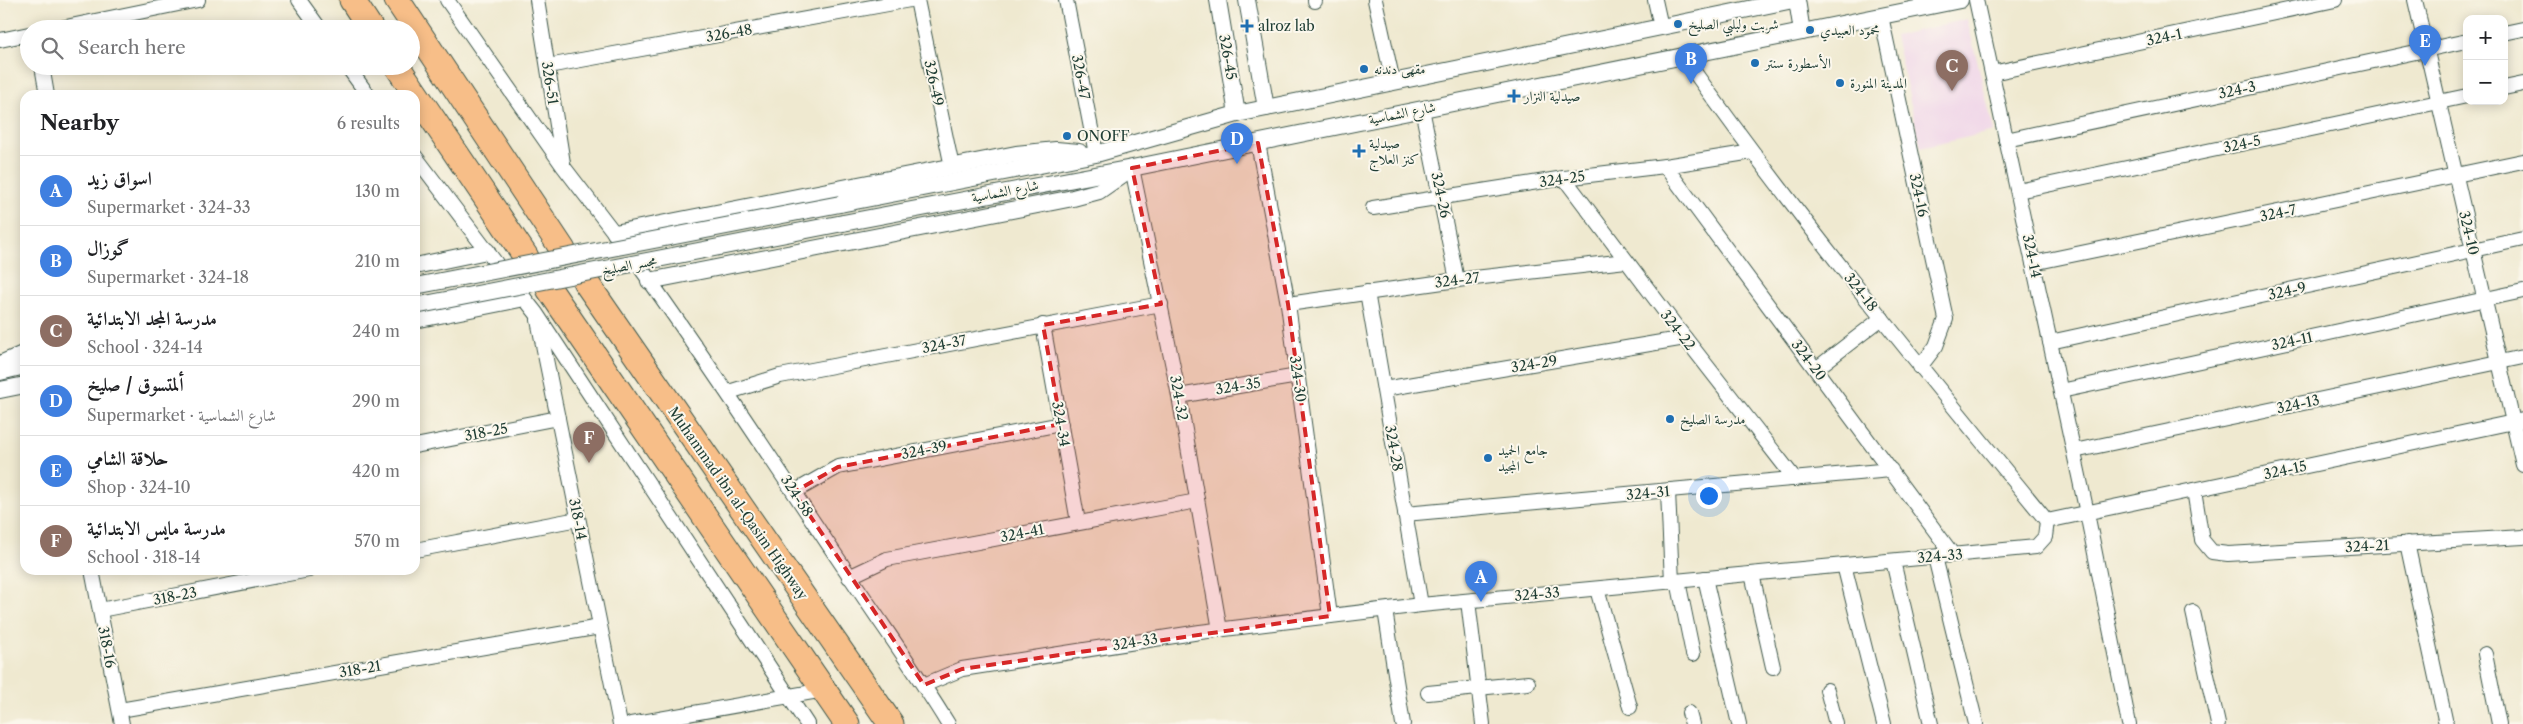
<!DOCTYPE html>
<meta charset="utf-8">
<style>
:root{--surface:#fff;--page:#f6f6f6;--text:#202124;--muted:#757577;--line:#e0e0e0;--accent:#0f766e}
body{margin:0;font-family:"Libre Caslon Text",Amiri,serif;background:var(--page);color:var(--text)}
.controls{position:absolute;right:15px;top:15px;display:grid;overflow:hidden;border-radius:10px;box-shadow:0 2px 12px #0003}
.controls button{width:45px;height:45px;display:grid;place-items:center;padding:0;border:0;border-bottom:1px solid var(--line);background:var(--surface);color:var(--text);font:25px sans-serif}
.you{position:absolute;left:1708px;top:495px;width:18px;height:18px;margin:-12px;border:4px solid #fff;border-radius:50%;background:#1a73e8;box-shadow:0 0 0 8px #1a73e833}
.badge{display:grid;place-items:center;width:32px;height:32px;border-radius:50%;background:var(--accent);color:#fff;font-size:16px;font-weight:700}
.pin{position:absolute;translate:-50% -41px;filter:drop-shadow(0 1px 2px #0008)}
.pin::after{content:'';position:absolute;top:26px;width:18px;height:15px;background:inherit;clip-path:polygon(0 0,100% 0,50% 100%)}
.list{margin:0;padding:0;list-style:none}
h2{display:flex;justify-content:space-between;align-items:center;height:65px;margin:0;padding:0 20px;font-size:21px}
h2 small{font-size:16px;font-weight:400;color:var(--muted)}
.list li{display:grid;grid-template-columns:32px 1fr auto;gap:15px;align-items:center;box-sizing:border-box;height:70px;padding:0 20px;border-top:1px solid var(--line)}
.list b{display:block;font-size:19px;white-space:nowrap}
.list p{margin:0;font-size:16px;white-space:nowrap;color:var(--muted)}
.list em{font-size:16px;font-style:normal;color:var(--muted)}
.icon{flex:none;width:28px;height:28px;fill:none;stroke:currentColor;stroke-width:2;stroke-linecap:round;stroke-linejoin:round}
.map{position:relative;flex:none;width:2523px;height:724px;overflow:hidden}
.search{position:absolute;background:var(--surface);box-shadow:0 2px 12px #0003;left:20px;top:20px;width:400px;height:55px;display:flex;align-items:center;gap:12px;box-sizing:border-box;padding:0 18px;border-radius:28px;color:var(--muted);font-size:19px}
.panel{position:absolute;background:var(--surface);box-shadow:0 2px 12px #0003;left:20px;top:90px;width:400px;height:485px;border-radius:15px}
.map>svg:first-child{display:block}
</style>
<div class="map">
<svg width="2523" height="724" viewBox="0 0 2523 724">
<rect width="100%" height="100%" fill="#fbf7ec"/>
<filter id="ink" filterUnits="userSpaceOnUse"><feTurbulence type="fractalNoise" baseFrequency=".02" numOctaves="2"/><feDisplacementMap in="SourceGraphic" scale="10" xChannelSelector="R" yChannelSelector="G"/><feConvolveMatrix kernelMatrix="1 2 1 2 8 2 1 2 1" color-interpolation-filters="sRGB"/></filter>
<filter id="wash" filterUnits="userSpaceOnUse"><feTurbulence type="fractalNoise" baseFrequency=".0096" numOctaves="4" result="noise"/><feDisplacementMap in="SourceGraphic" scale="20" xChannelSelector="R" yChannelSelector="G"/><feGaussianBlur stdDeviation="1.12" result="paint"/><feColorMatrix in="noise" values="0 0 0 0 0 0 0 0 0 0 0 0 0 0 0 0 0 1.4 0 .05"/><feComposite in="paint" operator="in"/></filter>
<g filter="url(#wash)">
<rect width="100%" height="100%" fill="#efe9d0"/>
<path fill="#eed0e8" d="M 1967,19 L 1994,131 L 1921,148 L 1895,36 Z"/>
</g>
<g filter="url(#ink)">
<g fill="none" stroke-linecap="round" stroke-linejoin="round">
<defs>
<g id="minor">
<path d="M 299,0 L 320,29"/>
<path d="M 447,0 L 563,166 L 619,239"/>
<path d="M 537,0 L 563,163"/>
<path d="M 917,0 L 952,167"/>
<path d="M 1066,0 L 1096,154"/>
<path d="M 1315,0 L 1315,1"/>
<path d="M 1375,0 L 1393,82"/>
<path d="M 1655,0 L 1661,27"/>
<path d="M 1976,0 L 2087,513 L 2129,724"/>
<path d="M 2415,0 L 2523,465"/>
<path d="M 1881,16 L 1946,319 L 1936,346 L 1920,367"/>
<path d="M 56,29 L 198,0"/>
<path d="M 2504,33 L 2523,29"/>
<path d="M 0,40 L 29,34"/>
<path d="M 1683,56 C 1797,217 1922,369 2047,521"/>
<path d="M 42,66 L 47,95"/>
<path d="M 347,66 L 368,95"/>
<path d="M 548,66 L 910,0"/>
<path d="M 1992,73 L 2335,0"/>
<path d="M 2504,88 L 2523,84"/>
<path d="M 1422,109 L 1457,280"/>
<path d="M 2006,140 L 2467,41"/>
<path d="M 1258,143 L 1288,304 L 1330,616"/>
<path d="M 415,156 L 496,263"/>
<path d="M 1665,166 L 1953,555"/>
<path d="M 1132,168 L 1179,396 L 1220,630"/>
<path d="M 1564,178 L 1675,325 L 1795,479"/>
<path d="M 2018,191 L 2467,96"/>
<path d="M 1373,208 L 1564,178 L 1665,166 L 1752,152"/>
<path d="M 2033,263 L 2523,161"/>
<path d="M 642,270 C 714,370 780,473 849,575 C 882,625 917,673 948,724"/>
<path d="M 1367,292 L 1421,605"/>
<path d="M 521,294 L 536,313 L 807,724"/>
<path d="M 1288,304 L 1457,280 L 1626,261"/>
<path d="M 538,320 L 620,724"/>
<path d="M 415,321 L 525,299"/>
<path d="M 1043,325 L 1078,522"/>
<path d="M 2050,342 L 2523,239"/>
<path d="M 1816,369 L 1882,318"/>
<path d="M 1384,389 L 1685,338"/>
<path d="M 2061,391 L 2523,291"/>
<path d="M 729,392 L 780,376 L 1161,304"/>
<path d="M 1179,396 L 1298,376"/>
<path d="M 415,446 L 558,418"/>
<path d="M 2074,451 L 2523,357"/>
<path d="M 2194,490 L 2202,540 L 2212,552 L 2228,554 L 2523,537"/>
<path d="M 1668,491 L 1672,582"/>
<path d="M 794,492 L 838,467 L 1061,424"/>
<path d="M 1405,514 L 1891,470"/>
<path d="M 2047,521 L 2523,420"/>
<path d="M 2407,543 L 2446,724"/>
<path d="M 415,550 L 578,519"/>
<path d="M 1935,557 L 1976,724"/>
<path d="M 1893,561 L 1931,724"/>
<path d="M 1844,565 L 1884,724"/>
<path d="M 92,570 L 122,724"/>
<path d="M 1752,574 L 1773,667"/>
<path d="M 849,577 L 887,559 L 1197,501"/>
<path d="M 1705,578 L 1739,724"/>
<path d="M 1678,581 L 1693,654"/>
<path d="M 1597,589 L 1630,707"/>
<path d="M 1468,601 L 1483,724"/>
<path d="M 100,610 L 309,570"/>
<path d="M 1385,610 L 1403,724"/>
<path d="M 2193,612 L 2218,724"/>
<path d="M 2485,654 L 2499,724"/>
<path d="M 924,685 L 962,669 L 1200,632 L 1421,605 L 2036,547 L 2045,537 L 2047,521"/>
<path d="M 1827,690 L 1836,724"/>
<path d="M 1428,693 L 1528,683"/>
<path d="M 120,710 L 600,627"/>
<path d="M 1689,713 L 1692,724"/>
<path d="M 631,724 L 824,690"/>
</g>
<g id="tertiary">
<path d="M 1218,0 L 1237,114"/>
<path d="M 1247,0 L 1266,108"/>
<path d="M 1797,0 L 1802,32"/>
<path d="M 840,204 L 1096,154 L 1237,114 L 1793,0"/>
<path d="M 843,223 L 1132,168 L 1960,0"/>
<path d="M 615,233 L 1016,154 L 1056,150 L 1079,152"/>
<path d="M 415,266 L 487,251"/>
<path d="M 649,281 L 1073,198 L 1099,191 L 1129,170"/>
<path d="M 0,364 L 25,353"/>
<path d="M 0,372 L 25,366"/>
<path d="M 0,390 L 25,385"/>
</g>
<g id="motorway">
<path d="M 352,0 L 371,29"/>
<path d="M 397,0 L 563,250"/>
<path d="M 397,66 L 526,257"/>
<path d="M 585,281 L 891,724"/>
<path d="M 549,289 L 847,724"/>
</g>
</defs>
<use href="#minor" stroke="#3e574b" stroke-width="16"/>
<use href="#tertiary" stroke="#3e574b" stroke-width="18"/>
<use href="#motorway" stroke="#3e574b" stroke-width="27"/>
<use href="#minor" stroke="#fff" stroke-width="14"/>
<use href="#tertiary" stroke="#fff" stroke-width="16"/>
<use href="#motorway" stroke="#f7be88" stroke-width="25"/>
<defs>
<g id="tertiary-bridge">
<path d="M 415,286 L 840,204"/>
<path d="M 415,306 L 843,223"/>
</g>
</defs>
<use href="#tertiary-bridge" stroke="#3e574b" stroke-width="18" stroke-linecap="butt"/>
<use href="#tertiary-bridge" stroke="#fff" stroke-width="16"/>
</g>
</g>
<path fill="#d62828" fill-opacity="0.2" stroke="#d62828" stroke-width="4" stroke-dasharray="10 6" stroke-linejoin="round" d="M 1258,143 L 1288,304 L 1330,616 L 962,669 L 924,685 L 794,492 L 838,467 L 1061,424 L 1043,325 L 1161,304 L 1132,168 Z"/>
<g fill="#1f6fb2" stroke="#fbf7ec" stroke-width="2">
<circle cx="1678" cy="24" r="5"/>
<path d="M1244.5 18.5h5v5h5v5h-5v5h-5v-5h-5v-5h5z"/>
<circle cx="1810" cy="30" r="5"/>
<circle cx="1755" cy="63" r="5"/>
<circle cx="1364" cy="69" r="5"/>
<circle cx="1840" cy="83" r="5"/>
<path d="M1511.5 88.5h5v5h5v5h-5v5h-5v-5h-5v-5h5z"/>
<circle cx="1067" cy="136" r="5"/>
<path d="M1356.5 143.5h5v5h5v5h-5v5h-5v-5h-5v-5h5z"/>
<circle cx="1670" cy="419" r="5"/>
<circle cx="1488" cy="458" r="5"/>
</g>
<g text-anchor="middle" stroke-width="4" stroke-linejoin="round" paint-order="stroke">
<g font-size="14" fill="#1f3d34" stroke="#fbf7ec" text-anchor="start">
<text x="1688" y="29">شربت ولبلبي الصليخ</text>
<text x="1258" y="31">alroz lab</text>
<text x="1820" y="35">محمود العبيدي</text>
<text x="1765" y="68">الأسطورة سنتر</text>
<text x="1374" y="74">مقهى دندنه</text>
<text x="1850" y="88">المدينة المنورة</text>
<text x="1524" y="101">صيدلية النزار</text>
<text x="1077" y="141">ONOFF</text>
<text x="1369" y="148">صيدلية<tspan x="1369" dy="16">كنز العلاج</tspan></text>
<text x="1680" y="424">مدرسة الصليخ</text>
<text x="1498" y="455">جامع الحميد<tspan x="1498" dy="16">المجيد</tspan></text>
</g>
<g font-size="14" fill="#1f3d34" stroke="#fbf7ec">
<text transform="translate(729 33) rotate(-10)" y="5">326-48</text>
<text transform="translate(2164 37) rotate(-12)" y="5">324-1</text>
<text transform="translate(1228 57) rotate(80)" y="5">326-45</text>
<text transform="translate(1081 77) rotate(79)" y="5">326-47</text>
<text transform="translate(550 83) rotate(81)" y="5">326-51</text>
<text transform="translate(934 83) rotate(78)" y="5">326-49</text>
<text transform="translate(2237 90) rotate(-12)" y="5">324-3</text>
<text transform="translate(1402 113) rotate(-11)" y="5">شارع الشماسية</text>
<text transform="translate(2242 144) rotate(-12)" y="5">324-5</text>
<text transform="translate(1562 179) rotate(-8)" y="5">324-25</text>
<text transform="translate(1005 191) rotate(-11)" y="5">شارع الشماسية</text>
<text transform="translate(1441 195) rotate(78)" y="5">324-26</text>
<text transform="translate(1919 195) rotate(78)" y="5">324-16</text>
<text transform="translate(2278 213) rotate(-12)" y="5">324-7</text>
<text transform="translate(2469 233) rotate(77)" y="5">324-10</text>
<text transform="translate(2032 256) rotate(78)" y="5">324-14</text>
<text transform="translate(629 265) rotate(-11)" y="5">مجسر الصليخ</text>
<text transform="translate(1457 280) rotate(-7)" y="5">324-27</text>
<text transform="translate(2287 291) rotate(-12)" y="5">324-9</text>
<text transform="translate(1861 292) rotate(52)" y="5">324-18</text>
<text transform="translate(1678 330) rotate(52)" y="5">324-22</text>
<text transform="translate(2292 341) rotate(-12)" y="5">324-11</text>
<text transform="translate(944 344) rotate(-11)" y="5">324-37</text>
<text transform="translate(1809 360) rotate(53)" y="5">324-20</text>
<text transform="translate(1534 364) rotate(-9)" y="5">324-29</text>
<text transform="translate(1298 379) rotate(82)" y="5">324-30</text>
<text transform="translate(1238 386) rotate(-9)" y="5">324-35</text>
<text transform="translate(1179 398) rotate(80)" y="5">324-32</text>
<text transform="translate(2298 404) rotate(-12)" y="5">324-13</text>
<text transform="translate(1061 424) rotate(80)" y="5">324-34</text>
<text transform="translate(486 432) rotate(-11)" y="5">318-25</text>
<text transform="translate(1394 448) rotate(80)" y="5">324-28</text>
<text transform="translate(924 450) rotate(-11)" y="5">324-39</text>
<text transform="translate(2285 470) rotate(-12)" y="5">324-15</text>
<text transform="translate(1648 493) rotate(-5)" y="5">324-31</text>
<text transform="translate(797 496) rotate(57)" y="5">324-58</text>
<text transform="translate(738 503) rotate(55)" y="5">Muhammad ibn al-Qasim Highway</text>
<text transform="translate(578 519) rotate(79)" y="5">318-14</text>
<text transform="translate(1022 533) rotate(-11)" y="5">324-41</text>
<text transform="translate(2367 546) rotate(-3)" y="5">324-21</text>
<text transform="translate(1940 556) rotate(-5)" y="5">324-33</text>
<text transform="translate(1537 594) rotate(-5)" y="5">324-33</text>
<text transform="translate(175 596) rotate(-11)" y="5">318-23</text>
<text transform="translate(1135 642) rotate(-9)" y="5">324-33</text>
<text transform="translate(107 647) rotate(79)" y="5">318-16</text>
<text transform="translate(360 669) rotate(-10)" y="5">318-21</text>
</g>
</g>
</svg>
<div class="controls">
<button>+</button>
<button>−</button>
</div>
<div class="you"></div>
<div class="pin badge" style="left:1481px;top:602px;background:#3f7fe0">A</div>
<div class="pin badge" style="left:1691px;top:84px;background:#3f7fe0">B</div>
<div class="pin badge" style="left:1952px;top:91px;background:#8d6e63">C</div>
<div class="pin badge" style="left:1237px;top:164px;background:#3f7fe0">D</div>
<div class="pin badge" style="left:2425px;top:66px;background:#3f7fe0">E</div>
<div class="pin badge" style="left:589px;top:463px;background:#8d6e63">F</div>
<div class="search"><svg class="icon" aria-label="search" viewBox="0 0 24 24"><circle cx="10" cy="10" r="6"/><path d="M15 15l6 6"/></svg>Search here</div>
<section class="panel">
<h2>Nearby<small>6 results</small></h2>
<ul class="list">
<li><span class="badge" style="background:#3f7fe0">A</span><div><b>اسواق زيد</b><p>Supermarket · 324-33</p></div><em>130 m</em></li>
<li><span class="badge" style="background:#3f7fe0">B</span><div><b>گوزال</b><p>Supermarket · 324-18</p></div><em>210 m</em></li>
<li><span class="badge" style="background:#8d6e63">C</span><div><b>مدرسة المجد الابتدائية</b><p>School · 324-14</p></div><em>240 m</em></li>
<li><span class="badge" style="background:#3f7fe0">D</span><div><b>ألمتسوق / صليخ</b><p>Supermarket · شارع الشماسية</p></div><em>290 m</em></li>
<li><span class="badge" style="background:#3f7fe0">E</span><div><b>حلاقة الشامي</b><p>Shop · 324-10</p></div><em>420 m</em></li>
<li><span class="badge" style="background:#8d6e63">F</span><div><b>مدرسة مايس الابتدائية</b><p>School · 318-14</p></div><em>570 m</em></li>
</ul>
</section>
</div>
